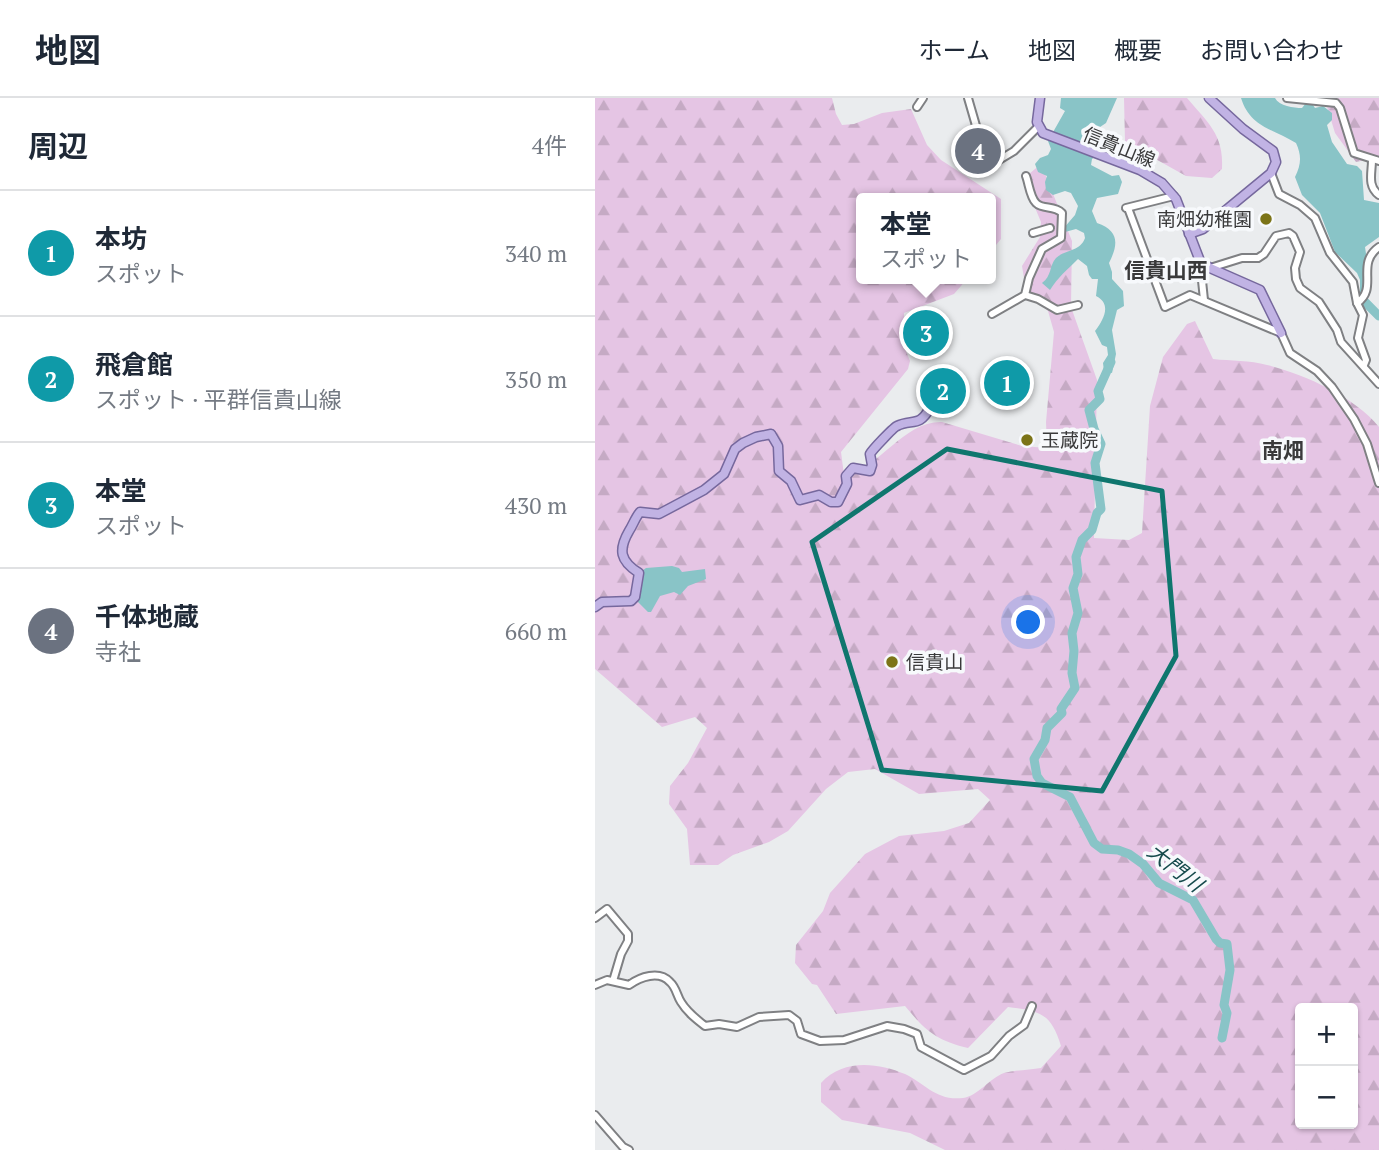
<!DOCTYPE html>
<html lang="ja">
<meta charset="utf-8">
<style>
:root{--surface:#fff;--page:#f6f6f7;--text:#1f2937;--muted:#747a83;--line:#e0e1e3;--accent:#2563eb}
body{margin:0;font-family:"PT Serif","Noto Sans JP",serif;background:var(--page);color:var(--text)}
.controls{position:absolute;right:21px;bottom:21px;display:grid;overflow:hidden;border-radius:7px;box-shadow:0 2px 5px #0004}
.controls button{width:63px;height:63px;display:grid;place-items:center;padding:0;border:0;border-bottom:2px solid var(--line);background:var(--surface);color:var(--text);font:35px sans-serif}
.you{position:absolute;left:434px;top:525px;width:24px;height:24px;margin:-18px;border:5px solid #fff;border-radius:50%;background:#1a73e8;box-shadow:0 0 0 10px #1a73e833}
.badge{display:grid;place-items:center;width:46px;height:46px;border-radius:50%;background:var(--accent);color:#fff;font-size:23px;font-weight:700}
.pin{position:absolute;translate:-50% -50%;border:4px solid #fff;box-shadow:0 2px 7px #0006}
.popup{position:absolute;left:261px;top:95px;width:140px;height:91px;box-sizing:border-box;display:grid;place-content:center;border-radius:7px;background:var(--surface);filter:drop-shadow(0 2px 5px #0005);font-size:23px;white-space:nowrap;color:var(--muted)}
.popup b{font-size:26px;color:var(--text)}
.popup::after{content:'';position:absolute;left:50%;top:100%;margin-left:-14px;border:14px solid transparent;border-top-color:var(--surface)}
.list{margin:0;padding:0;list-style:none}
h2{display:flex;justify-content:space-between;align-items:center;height:91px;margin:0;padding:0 28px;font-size:30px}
h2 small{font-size:23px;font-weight:400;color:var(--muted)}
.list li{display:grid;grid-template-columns:46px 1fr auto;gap:21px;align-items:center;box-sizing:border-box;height:126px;padding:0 28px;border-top:2px solid var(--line)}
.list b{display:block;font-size:26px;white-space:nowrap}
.list p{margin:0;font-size:23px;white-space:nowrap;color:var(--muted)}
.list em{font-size:23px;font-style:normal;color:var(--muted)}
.map{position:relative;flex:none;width:784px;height:1052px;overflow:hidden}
header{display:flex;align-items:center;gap:42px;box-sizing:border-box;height:98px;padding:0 35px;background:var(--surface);border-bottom:2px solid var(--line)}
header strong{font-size:33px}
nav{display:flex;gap:38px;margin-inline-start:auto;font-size:24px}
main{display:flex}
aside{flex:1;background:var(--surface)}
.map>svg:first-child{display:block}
</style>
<header>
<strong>地図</strong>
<nav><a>ホーム</a><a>地図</a><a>概要</a><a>お問い合わせ</a></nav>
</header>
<main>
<aside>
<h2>周辺<small>4件</small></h2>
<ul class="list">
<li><span class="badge" style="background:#0f9aa8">1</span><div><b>本坊</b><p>スポット</p></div><em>340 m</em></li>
<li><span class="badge" style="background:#0f9aa8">2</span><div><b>飛倉館</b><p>スポット · 平群信貴山線</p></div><em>350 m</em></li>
<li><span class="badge" style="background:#0f9aa8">3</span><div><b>本堂</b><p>スポット</p></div><em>430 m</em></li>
<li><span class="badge" style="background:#6b7280">4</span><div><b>千体地蔵</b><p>寺社</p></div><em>660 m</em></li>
</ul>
</aside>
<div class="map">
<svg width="784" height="1052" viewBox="0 0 784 1052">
<defs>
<pattern id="forest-firs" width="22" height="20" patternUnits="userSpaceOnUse" patternTransform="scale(1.75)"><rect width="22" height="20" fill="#e5c5e4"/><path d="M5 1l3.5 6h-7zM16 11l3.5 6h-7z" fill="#c5aac4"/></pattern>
</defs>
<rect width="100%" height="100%" fill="#eaecee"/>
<g fill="url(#forest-firs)" fill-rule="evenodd">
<path d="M 0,0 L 237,0 L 241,16 L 247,27 L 259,26 L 287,15 L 316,11 L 332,47 L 346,62 L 406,101 L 406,141 L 396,153 L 396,100 L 266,100 L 266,181 L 372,181 L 359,196 L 309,215 L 309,248 L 315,263 L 313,271 L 246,354 L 249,377 C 286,370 308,323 347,324 L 427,348 L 452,350 L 451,324 L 459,234 L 453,213 L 439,199 L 430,186 L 427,168 L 445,139 L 446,124 L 428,81 L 446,66 L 477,143 L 476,209 L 502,282 L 499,440 L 534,442 L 547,435 L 555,308 L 568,259 L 592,226 L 600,223 L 618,261 C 636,263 655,262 672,267 C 709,276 760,299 784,329 L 784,1052 L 350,1052 L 315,1035 L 247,1022 L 226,1004 L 226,985 C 247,961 282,964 310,976 C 331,986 341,1003 368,1000 C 383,998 395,980 409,975 C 420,972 435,972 446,970 L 466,948 C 456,915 445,913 413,909 L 373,950 C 340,942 331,933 310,908 L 241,916 L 222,887 L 217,886 L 200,865 L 201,847 L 228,813 L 235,795 L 270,756 L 304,738 L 349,733 L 374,725 L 395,702 L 383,691 L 324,696 L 280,671 L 253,674 L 231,691 L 193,733 L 174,744 L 138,757 L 123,767 L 95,767 L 92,731 L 74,706 L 75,688 L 93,665 L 112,630 L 100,619 L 67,629 L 0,571 ZM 705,910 L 758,910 L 758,1026 L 705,1026 Z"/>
<path d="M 529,0 L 592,0 C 612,24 629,36 627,71 L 617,80 L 591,78 L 530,44 Z"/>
<path d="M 719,0 L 784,0 L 784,59 L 761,64 L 740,35 L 730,2 Z"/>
</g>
<g fill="#89c4c7">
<path d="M 466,0 L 522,0 L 511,25 L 502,31 L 501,38 L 507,52 L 497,61 L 496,67 L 517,78 L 524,77 L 527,84 L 523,96 L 502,100 L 497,113 L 502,125 C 525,133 523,147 514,165 L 517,174 L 517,181 L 528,193 L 529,208 L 522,212 L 517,232 L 521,256 L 517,275 L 509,273 L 508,265 L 513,257 L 512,249 L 507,247 L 500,233 C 509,221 517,206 501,198 L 503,181 L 497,181 L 494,177 L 492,168 L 483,161 C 472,172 463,179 455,192 L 447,185 C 457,178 454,168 461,160 C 471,151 485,154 490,140 L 489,135 L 481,131 L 470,134 L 468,131 L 480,117 L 483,108 L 476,95 L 470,93 L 458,97 L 451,92 L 450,84 L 452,78 L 443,74 L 440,66 L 445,60 L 453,57 L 456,51 L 453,43 L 470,13 L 465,10 Z"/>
<path d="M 646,0 L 680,0 C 684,8 699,10 707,10 L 711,5 L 718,7 L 720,10 L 728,8 L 737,15 L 737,22 L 732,27 L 737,44 L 752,66 L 762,68 L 767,73 L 769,102 L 784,105 L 784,139 L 770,149 L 775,182 L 765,199 L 765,182 L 762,175 L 740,154 L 725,115 L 707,97 L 700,79 C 706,67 707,58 701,45 C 678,31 655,29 646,0 Z"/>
<path d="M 77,468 L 84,470 L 87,474 L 110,471 L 111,481 L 93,488 L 85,497 L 79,494 L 65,498 L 56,514 L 53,514 L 42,503 L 47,473 L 51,470 Z"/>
</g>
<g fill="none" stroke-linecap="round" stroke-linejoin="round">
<g stroke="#89c4c7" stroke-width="9">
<path d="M 769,203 L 784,218"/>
<path d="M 516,264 L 503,293 L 505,301 L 494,312 L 499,331 L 506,346 L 500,365 L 506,411 L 502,415 L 497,432 L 487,442 L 481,459 L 483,476 L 478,490 L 483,515 L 477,535 L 479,553 L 477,575 L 480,590 L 466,611 L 467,615 L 452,630 L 450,642 L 439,661 L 442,678 L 447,685 L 475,699 L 499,745 L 507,751 L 523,752 L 534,756 L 548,766 L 564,785 L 598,802 L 621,841 L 625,845 L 632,846 L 635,872 L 629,907 L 632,915 L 627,940"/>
</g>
<defs>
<g id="minor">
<path d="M 373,0 L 384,38 L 392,58 L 398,57 L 404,62 L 419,53 L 443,29"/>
<path d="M 692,0 L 741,5 L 745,10 L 759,55 L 784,63"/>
<path d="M 322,9 L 328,0"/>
<path d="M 777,62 C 777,75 772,88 784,97"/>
<path d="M 676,75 L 684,96 L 705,107 L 720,120 L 735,155 L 758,184 L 762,205 L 768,217 L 763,240 L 771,262 L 769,267"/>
<path d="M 531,110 L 579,98"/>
<path d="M 533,110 L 570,209 L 595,197 L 686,235 L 695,255 L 722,273 L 737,289 L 759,321 L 772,346 L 784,385"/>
<path d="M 438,135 L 455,130"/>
<path d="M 605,163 L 609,202"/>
<path d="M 615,170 L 647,160 L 663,160 L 669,156 L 681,138 L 694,135 L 698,138 L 705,154 L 700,170 L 701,181 L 705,190 L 724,204 L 742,232 L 746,244 L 784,286"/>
<path d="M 430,197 L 443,201 L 462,212 L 483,207"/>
<path d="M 762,205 C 784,190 760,166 784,149"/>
<path d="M 397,216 L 430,197 L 434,180 L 447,151 L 466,140 L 467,115 C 459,107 448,112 441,105 C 435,99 434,86 431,78"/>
<path d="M 0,820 L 12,811 L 33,836 L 33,843 L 26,856 L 18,883"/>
<path d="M 0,887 L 12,882 L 34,887 C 45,879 64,872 75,884 C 81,889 82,898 86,904 C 92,914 101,921 110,928 L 124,926 L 142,929 L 164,919 L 194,917 L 202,923 L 206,936 L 225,943 L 249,942 L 292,928 L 309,931 L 322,936 L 326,949 L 369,972 L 396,958 L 414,938 L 429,927 L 437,908"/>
<path d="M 0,1017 L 28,1049 L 34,1052"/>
</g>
<g id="major">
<path d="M 445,0 L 442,24 L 448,35 L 545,72 L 567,85 L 581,101 L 605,163 L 615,170 L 665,192 L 686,235"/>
<path d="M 594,136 L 608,131 L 676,75 L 681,64 L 678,53 L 648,31 L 614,0"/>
<path d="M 0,509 L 7,504 L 36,503 L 40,499 L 44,475 C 25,463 23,452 34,433 C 38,427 40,420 45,414 L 64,416 L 109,392 L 129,376 L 140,351 L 148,345 L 161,339 L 176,336 L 183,348 L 184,373 L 196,383 L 205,402 L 224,397 L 236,404 L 243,404 L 252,386 L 251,378 L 258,370 L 275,373 L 277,367 L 275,356 C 277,352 299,329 302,328 C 316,321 325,329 334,311"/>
</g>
</defs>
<use href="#minor" stroke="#7f8083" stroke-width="10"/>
<use href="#major" stroke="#76689d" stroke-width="11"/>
<use href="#minor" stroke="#fff" stroke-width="6"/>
<use href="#major" stroke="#c1b3e4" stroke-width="8"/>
</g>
<path fill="none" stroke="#0f766e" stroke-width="5" stroke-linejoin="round" d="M 352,351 L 567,393 L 581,558 L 507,693 L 287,672 L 217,444 Z"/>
<g fill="#7c7418" stroke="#f7f9fc" stroke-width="2.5">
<circle cx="671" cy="121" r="7"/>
<circle cx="432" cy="342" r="7"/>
<circle cx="297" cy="564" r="7"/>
</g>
<g text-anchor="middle" stroke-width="7" stroke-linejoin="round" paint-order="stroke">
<g font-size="19" fill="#3a3a3b" stroke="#f7f9fc">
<text transform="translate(524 49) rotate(22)" y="7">信貴山線</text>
</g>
<g font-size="19" fill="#3a3a3b" stroke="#f7f9fc" text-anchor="start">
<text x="657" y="128" text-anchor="end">南畑幼稚園</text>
<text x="446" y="349">玉蔵院</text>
<text x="311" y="571">信貴山</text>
</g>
<g font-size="21" font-weight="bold" fill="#3a3a3b" stroke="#f7f9fc">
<text x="571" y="180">信貴山西</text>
<text x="688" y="360">南畑</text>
</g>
<g font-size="21" font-style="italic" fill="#164b4d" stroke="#f7f9fc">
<text transform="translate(580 770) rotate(38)" y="7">大門川</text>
</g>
</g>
</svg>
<div class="controls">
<button>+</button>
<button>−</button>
</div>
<div class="you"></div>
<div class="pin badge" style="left:412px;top:285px;background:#0f9aa8">1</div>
<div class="pin badge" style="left:348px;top:293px;background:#0f9aa8">2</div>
<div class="pin badge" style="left:331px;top:235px;background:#0f9aa8">3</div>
<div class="popup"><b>本堂</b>スポット</div>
<div class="pin badge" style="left:383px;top:53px;background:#6b7280">4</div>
</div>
</main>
